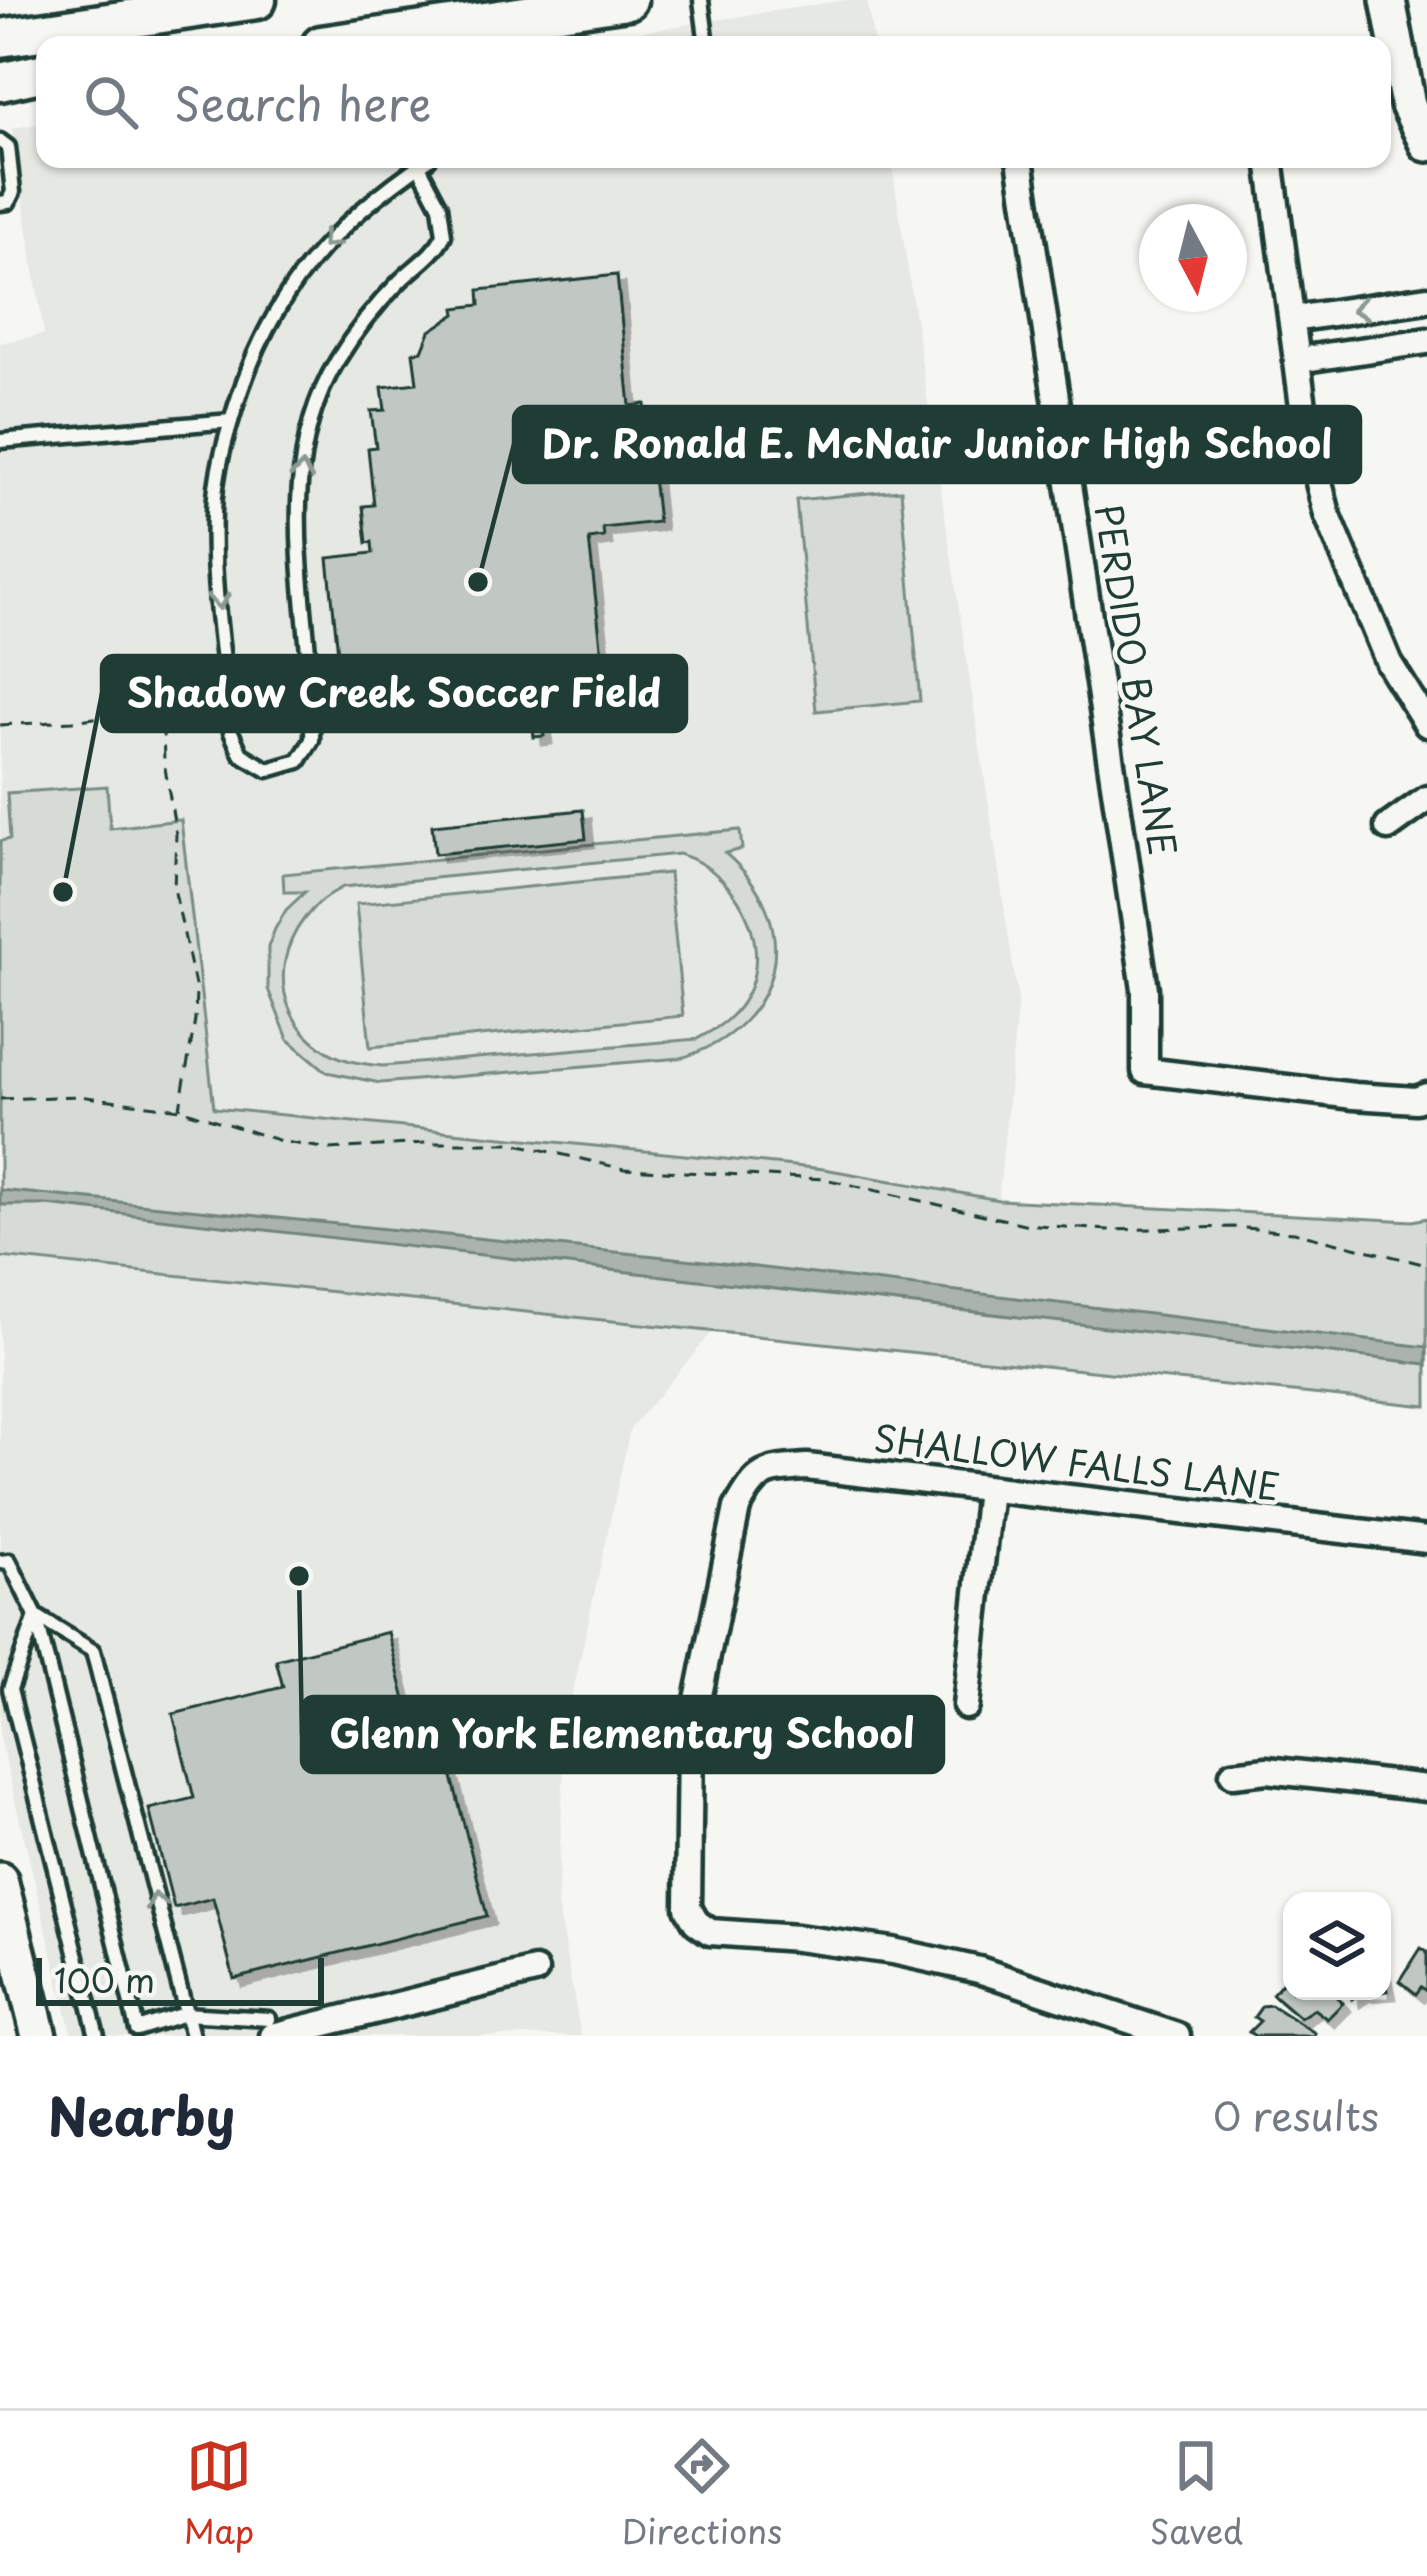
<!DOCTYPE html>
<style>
:root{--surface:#fff;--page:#f2f2f3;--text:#1f2937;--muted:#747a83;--line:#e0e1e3;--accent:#c8321e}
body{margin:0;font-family:"Playpen Sans",sans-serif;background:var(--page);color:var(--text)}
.controls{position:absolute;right:36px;bottom:36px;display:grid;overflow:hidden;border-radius:24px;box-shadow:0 3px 9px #0004}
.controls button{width:108px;height:108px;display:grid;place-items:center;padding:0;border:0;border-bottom:3px solid var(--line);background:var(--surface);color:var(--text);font:60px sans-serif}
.compass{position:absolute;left:1139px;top:204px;width:108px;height:108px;border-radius:50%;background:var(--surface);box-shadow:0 3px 9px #0004;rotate:173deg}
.scale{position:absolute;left:36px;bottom:30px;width:288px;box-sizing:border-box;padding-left:12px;border:6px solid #1f3d34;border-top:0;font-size:33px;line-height:42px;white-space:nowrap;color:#1f3d34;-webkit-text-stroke:9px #f6f6f2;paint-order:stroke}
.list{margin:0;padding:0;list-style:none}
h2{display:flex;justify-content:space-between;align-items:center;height:156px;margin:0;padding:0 48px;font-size:51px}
h2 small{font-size:39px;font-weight:400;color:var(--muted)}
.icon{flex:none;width:66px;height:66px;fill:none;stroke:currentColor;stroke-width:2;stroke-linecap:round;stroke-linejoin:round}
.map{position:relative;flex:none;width:1427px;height:2036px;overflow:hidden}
.search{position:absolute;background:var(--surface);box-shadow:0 3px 9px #0004;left:36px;right:36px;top:36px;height:132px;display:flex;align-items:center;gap:30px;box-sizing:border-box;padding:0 42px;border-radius:24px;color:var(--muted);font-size:45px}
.sheet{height:372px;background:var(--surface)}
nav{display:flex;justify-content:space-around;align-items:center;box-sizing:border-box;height:168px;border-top:3px solid var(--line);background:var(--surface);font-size:33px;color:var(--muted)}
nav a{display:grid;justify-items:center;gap:6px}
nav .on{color:var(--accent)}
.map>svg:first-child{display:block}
</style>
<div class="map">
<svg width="1427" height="2036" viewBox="0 0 1427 2036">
<defs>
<filter id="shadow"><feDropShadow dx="8" dy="8" stdDeviation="0" flood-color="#0004"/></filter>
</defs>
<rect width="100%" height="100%" fill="#f6f6f2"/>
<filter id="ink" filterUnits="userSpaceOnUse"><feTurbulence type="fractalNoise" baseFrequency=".00833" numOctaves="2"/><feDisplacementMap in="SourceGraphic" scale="24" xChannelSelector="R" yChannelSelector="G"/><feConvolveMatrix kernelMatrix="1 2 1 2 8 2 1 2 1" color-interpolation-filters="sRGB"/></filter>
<g filter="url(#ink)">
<g fill="#e6e8e4">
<path d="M 847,0 L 867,0 L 874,45 L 553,45 Z"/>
<path d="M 45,123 L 45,159 L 891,159 L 1018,999 L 998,1204 L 824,1169 L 213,1108 L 180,820 L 0,841 L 0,343 L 44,334 L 12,128 Z"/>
<path d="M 0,1257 L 715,1329 L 630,1429 L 566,1724 L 557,1904 L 581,2036 L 72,2036 L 0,1738 Z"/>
</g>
<g fill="#d6dbd6" stroke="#7a8c85" stroke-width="3" fill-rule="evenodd">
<path d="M 901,490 L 920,701 L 816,711 L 796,500 Z"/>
<path d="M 107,786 L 110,828 L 181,820 L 214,1108 L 824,1169 L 999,1200 L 1413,1221 L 1427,1218 L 1427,1406 L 0,1257 L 0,841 L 10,839 L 7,793 Z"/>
<path d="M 740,830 L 742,849 L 725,853 C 807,923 784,1027 681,1058 L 380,1083 L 327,1072 L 288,1039 L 268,989 L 268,947 L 275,929 L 286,910 L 305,892 L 284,892 L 283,874 ZM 679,854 C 745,873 785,966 729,1018 C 720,1027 708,1033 697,1039 L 383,1066 C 361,1064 339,1061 321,1047 C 258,1002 280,918 343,887 Z"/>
<path d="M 669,873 L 683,1016 L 370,1047 L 356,904 Z"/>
</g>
<path fill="#aab3ae" stroke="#72847d" stroke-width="3" d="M 0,1190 L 705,1261 L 1427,1347 L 1427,1364 L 47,1205 L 0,1205 Z"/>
<g fill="#c1c8c3" stroke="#1f3d34" stroke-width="3" filter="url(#shadow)">
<path d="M 617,275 L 630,406 L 645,404 L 658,522 L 603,528 L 604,537 L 589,539 L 602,655 L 569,658 L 574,705 L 541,708 L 544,736 L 534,737 L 530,700 L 345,720 L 328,558 L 373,553 L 372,542 L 367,543 L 363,506 L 374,505 L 368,448 L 376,447 L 371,411 L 385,410 L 382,387 L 417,383 L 413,352 L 422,351 L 430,331 L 456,314 L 455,308 L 480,305 L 479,290 Z"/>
<path d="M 583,810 L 586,839 L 435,854 L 432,825 Z"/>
<path d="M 388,1632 L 422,1768 L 448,1761 L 487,1916 L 234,1979 L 213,1898 L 174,1908 L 149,1809 L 194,1798 L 173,1714 L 283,1687 L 276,1660 Z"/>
<path d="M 1421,1948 L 1427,1952 L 1427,1991 L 1421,1987 L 1416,1994 L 1400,1981 Z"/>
<path d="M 1382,1963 L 1388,1991 L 1361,1993 L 1352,1999 L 1351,1991 L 1382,1991 Z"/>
<path d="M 1292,1972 L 1292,1991 L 1330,1991 L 1343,2003 L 1327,2019 L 1314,2009 L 1300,2018 L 1272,1994 Z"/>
<path d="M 1271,2005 L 1315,2033 L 1313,2036 L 1255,2036 L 1249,2032 L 1260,2021 L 1254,2017 L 1262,2006 Z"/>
</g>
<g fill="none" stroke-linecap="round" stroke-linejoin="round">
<defs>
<g id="lane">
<path d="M 701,0 L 707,45"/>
<path d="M 0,141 L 8,147 L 13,192 L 8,202 L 0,203"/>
<path d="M 419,166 L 440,206 L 444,235 C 434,255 415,266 400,281 C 376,305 355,331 337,361 C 267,476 315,615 312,740 L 299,761 L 268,770 L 241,754 L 231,732 C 224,660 211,585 214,512 C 215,475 225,440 236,405 C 271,292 332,224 429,159"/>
<path d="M 0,441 L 231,421"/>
<path d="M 0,1562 L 9,1561 L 36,1616 L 137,2029 L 184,2014 L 269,2019"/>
<path d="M 97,2036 L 10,1689 L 36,1616 L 93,1651 L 192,2036"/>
</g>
<g id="street">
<path d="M 1020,159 L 1145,989 L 1145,1071 L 1354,1096 L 1416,1100 L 1427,1096"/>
<path d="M 1270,159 L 1307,436 L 1327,514 L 1389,663 L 1427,724"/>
<path d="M 1293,319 L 1427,299"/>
<path d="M 1298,360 L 1427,341"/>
<path d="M 1388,827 L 1427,799"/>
<path d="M 966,1706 L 989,1489"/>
<path d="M 1233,1774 L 1267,1770 L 1427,1788"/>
<path d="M 273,2036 L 535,1971"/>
<path d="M 1177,2036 L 979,1970 L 893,1951 L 797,1938 L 710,1932 L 696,1922 L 688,1908 L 690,1739 L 737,1508 C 758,1470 763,1470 807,1467 L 1427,1540"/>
</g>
<g id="secondary">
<path d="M 1388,0 L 1408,105 L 1427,144"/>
<path d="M 0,1880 L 39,2036"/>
</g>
<g id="primary">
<path d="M 0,38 L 257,0"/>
<path d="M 321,45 L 628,0"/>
<path d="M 0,82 L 45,72"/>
</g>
</defs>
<use href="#lane" stroke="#1f3d34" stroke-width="21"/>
<use href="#street" stroke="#1f3d34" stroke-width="33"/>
<use href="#secondary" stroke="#1f3d34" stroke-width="42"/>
<use href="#primary" stroke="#1f3d34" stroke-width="45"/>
<g stroke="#1f3d34" stroke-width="3" stroke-dasharray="12 9" stroke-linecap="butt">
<path d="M 0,725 L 73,721 L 145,711 L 163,728 L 164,762 L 176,834 L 174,888 L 196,990 L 195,1020 L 180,1108"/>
<path d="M 0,1099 L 79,1096 L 180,1109 L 284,1142 L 330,1149 L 426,1143 L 513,1143 L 624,1169 L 825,1179 L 1024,1224 L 1108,1230 L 1232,1227 L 1294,1232 L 1427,1265"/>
</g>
<use href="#lane" stroke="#f6f6f2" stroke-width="12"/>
<use href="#street" stroke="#f6f6f2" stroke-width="24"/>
<use href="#secondary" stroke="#f6f6f2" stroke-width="33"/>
<use href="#primary" stroke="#f6f6f2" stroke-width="36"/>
</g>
<defs><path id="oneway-chevron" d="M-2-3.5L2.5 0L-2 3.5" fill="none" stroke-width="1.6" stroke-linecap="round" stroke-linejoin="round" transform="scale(3)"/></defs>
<g stroke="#8a9a93">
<use href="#oneway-chevron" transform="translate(329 241) rotate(134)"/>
<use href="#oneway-chevron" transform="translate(1360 309) rotate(171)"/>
<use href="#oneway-chevron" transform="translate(302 471) rotate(-83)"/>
<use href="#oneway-chevron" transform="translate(219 601) rotate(85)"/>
<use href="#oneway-chevron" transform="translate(156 1901) rotate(-104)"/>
</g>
</g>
<g text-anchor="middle" stroke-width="9" stroke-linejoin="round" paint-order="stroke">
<g font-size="36" fill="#1f3d34" stroke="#f6f6f2">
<text transform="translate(1135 680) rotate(81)" y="13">PERDIDO BAY LANE</text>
<text transform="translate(1077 1463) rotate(7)" y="13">SHALLOW FALLS LANE</text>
</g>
</g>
<path fill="none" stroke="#1f3d34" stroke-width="4.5" d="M478 582L514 444M63 892L102 693M299 1576L302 1735"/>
<g fill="#1f3d34" stroke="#f6f6f2" stroke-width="4.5">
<circle cx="478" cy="582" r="12"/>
<circle cx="63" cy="892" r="12"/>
<circle cx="299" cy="1576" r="12"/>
</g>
<g fill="#1f3d34" stroke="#1f3d34" stroke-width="4.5">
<rect x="514" y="407" width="846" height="75" rx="12"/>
<rect x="102" y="656" width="584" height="75" rx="12"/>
<rect x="302" y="1697" width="641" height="75" rx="12"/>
</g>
<g font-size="39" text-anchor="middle" font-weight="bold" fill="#fff">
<text x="937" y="458">Dr. Ronald E. McNair Junior High School</text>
<text x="394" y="707">Shadow Creek Soccer Field</text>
<text x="622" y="1748">Glenn York Elementary School</text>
</g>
</svg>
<div class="controls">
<button><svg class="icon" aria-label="layers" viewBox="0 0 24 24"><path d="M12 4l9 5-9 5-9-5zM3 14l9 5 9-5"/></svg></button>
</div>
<svg class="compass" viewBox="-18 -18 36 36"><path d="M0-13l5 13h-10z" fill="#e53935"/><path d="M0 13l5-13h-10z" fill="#747a83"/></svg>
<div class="scale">100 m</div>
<div class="search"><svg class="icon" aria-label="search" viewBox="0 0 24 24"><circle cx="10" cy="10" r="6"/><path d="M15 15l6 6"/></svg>Search here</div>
</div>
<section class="sheet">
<h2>Nearby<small>0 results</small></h2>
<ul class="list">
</ul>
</section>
<nav>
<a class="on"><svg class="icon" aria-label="map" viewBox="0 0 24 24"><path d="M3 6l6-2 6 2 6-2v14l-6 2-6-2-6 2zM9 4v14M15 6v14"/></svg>Map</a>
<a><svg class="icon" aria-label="directions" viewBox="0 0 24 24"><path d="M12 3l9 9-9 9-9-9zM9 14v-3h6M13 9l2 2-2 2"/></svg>Directions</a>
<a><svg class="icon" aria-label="saved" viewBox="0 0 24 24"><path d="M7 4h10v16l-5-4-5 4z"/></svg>Saved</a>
</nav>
